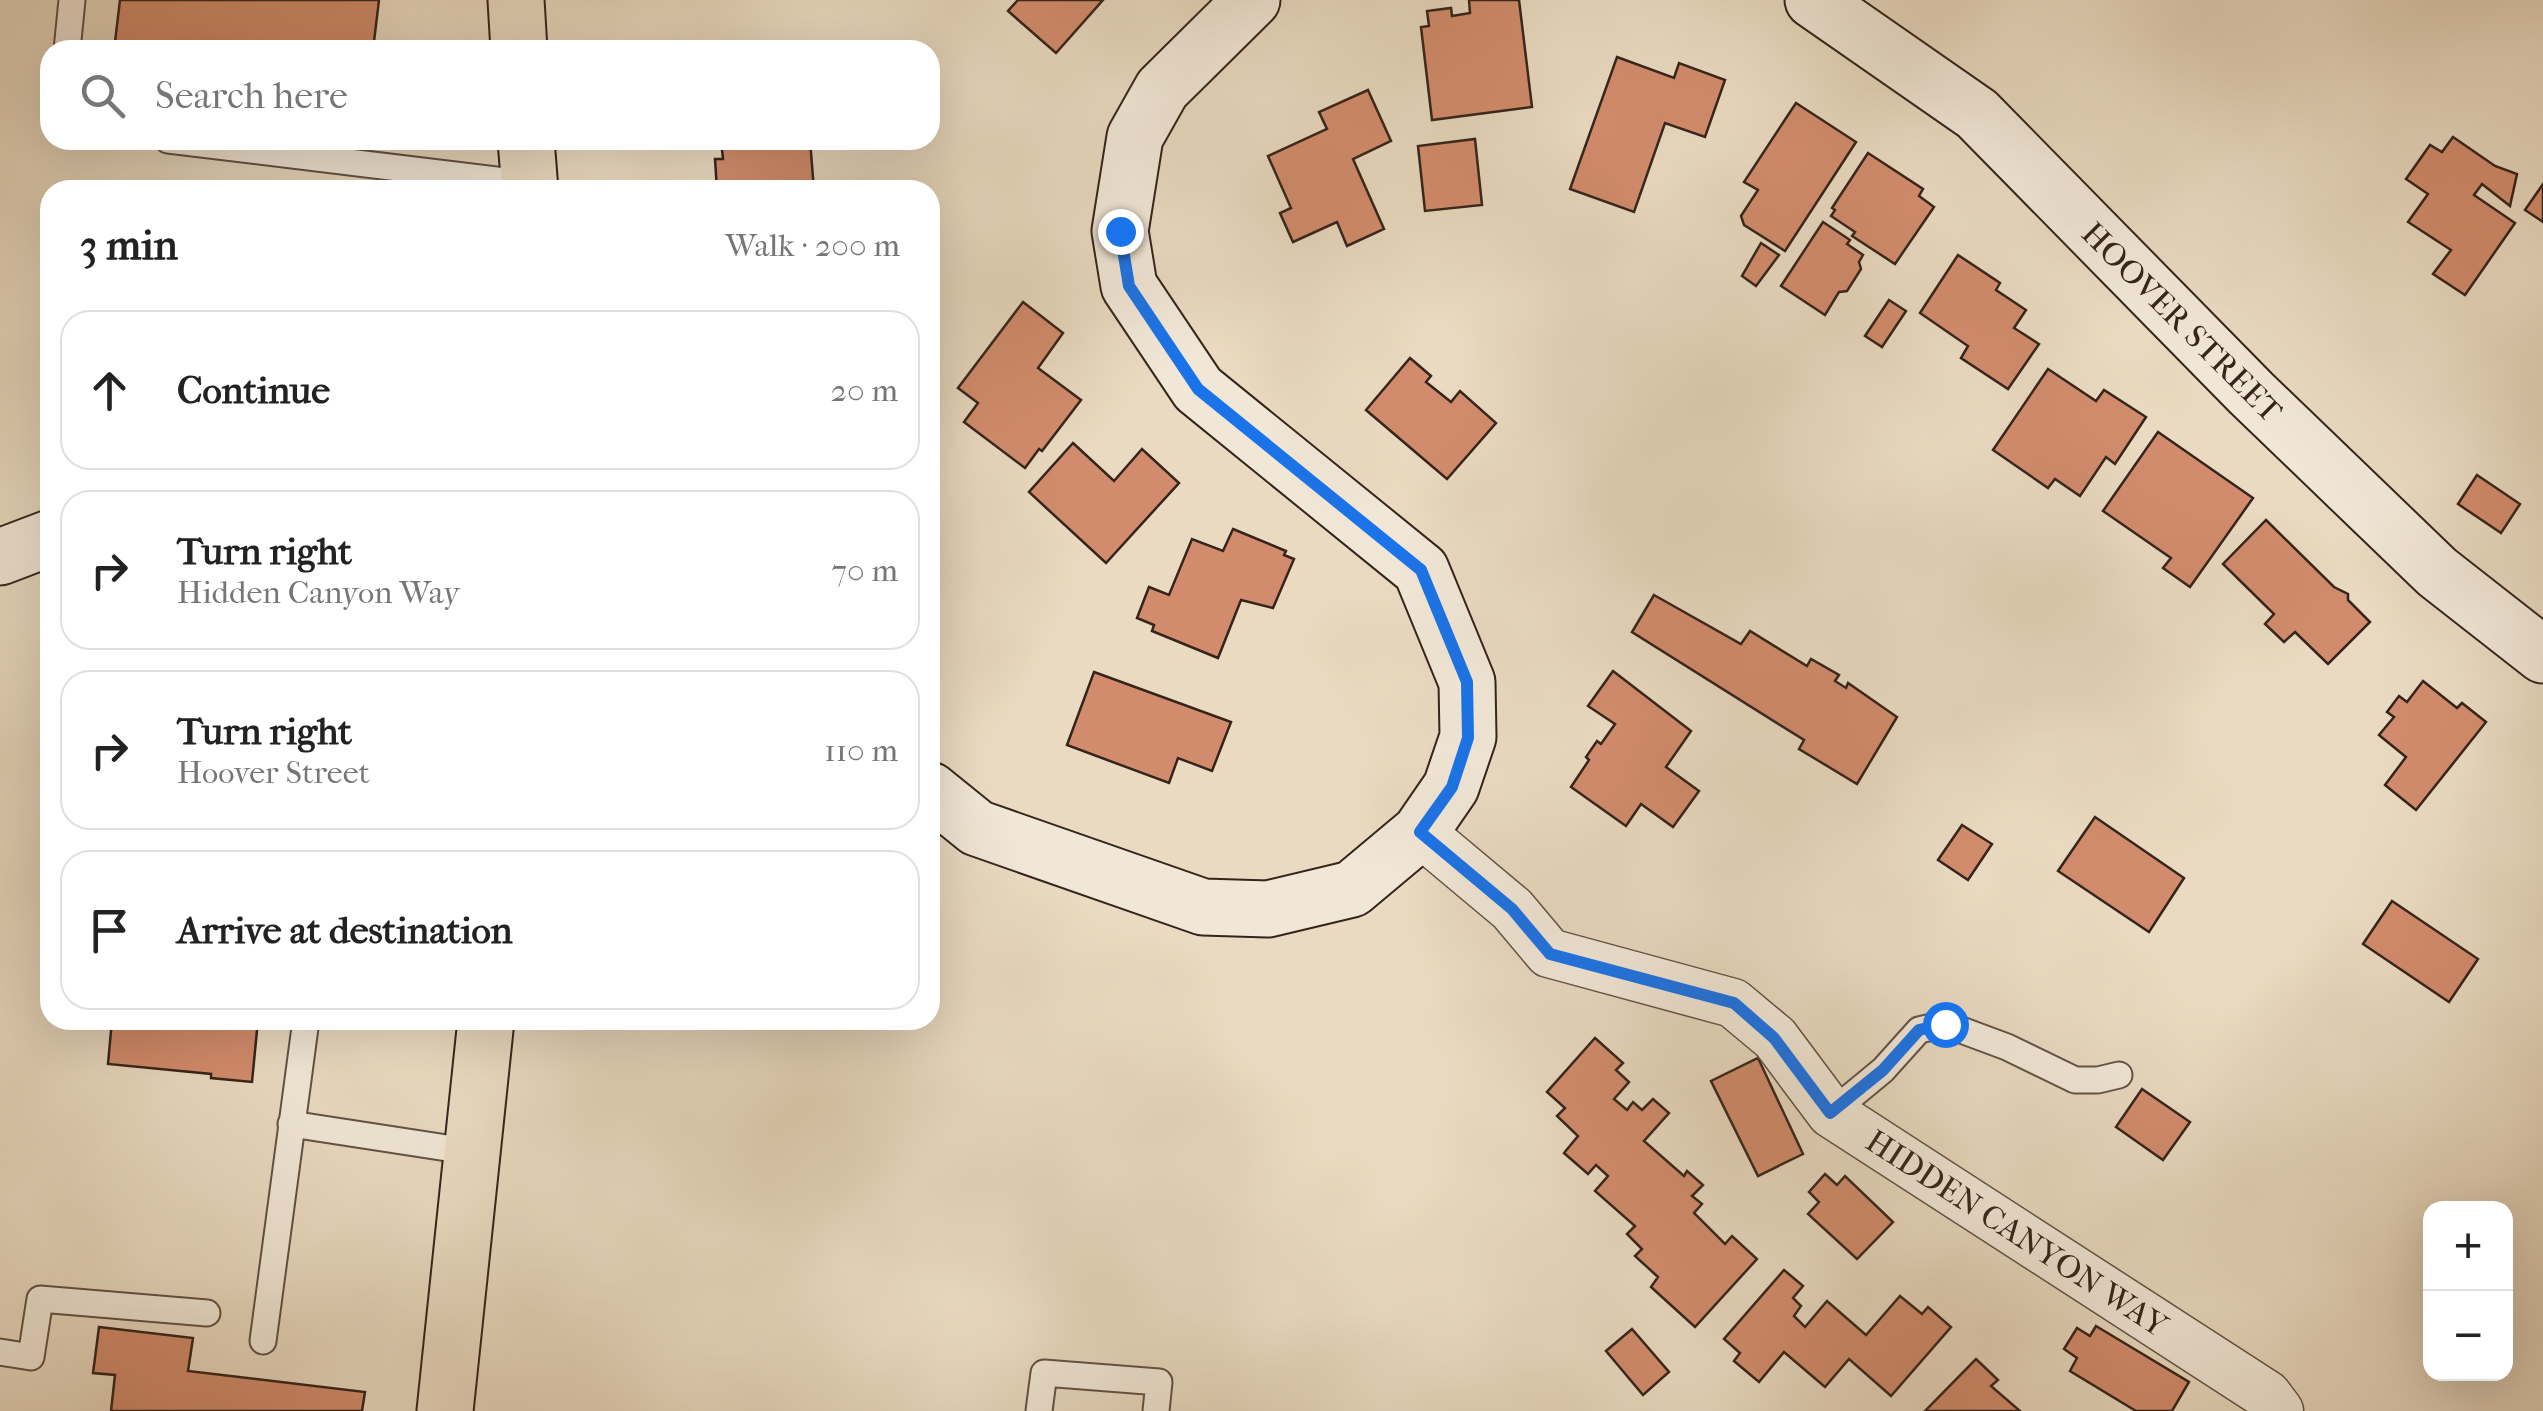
<!DOCTYPE html>
<meta charset="utf-8">
<style>
:root{--surface:#fff;--page:#f6f6f6;--text:#222;--muted:#767676;--line:#e0e0e0}
body{margin:0;font-family:"IM FELL French Canon",serif;background:var(--page);color:var(--text)}
.controls{position:absolute;right:30px;bottom:30px;display:grid;overflow:hidden;border-radius:20px;box-shadow:0 10px 40px #0002}
.controls button{width:90px;height:90px;display:grid;place-items:center;padding:0;border:0;border-bottom:2px solid var(--line);background:var(--surface);color:var(--text);font:50px sans-serif}
.stop{position:absolute;width:30px;height:30px;margin:-22px;border:8px solid #1a73e8;border-radius:50%;background:#fff}
.stop.end{background:#1a73e8;border-color:#fff;box-shadow:0 2px 10px #0008}
.list{margin:0;padding:0;list-style:none}
h2{display:flex;justify-content:space-between;align-items:center;height:130px;margin:0;padding:0 40px;font-size:42px}
h2 small{font-size:32px;font-weight:400;color:var(--muted)}
.list li{display:grid;grid-template-columns:65px 1fr auto;gap:30px;align-items:center;box-sizing:border-box;height:160px;margin:0 20px 20px;padding:0 20px;border:2px solid var(--line);border-radius:30px}
.list b{display:block;font-size:38px;white-space:nowrap}
.list p{margin:0;font-size:32px;white-space:nowrap;color:var(--muted)}
.list em{font-size:32px;font-style:normal;color:var(--muted)}
.icon{flex:none;width:55px;height:55px;fill:none;stroke:currentColor;stroke-width:2;stroke-linecap:round;stroke-linejoin:round}
.map{position:relative;flex:none;width:2543px;height:1411px;overflow:hidden}
.search{position:absolute;background:var(--surface);box-shadow:0 10px 40px #0002;left:40px;top:40px;width:900px;height:110px;display:flex;align-items:center;gap:25px;box-sizing:border-box;padding:0 35px;border-radius:30px;color:var(--muted);font-size:38px}
.panel{position:absolute;background:var(--surface);box-shadow:0 10px 40px #0002;left:40px;top:180px;width:900px;height:850px;border-radius:30px}
.map>svg:first-child{display:block}
</style>
<div class="map">
<svg width="2543" height="1411" viewBox="0 0 2543 1411">
<rect width="100%" height="100%" fill="#e9dac1"/>
<filter id="stains"><feTurbulence type="fractalNoise" baseFrequency=".002" numOctaves="4"/><feColorMatrix values="0 0 0 0 .2 0 0 0 0 .09 0 0 0 0 .02 0 0 0 .5 -.17"/></filter>
<radialGradient id="worn" r=".72"><stop offset=".6" stop-color="#630" stop-opacity="0"/><stop offset="1" stop-color="#630" stop-opacity=".3"/></radialGradient>
<g fill="#d28c6d" stroke="#35241c" stroke-width="2.5">
<path d="M 120,0 L 379,0 L 373,50 L 114,50 Z"/>
<path d="M 1018,0 L 1103,0 L 1056,53 L 1008,11 Z"/>
<path d="M 1469,0 L 1519,0 L 1532,107 L 1432,120 L 1421,27 L 1429,26 L 1427,11 L 1451,8 L 1452,16 L 1470,13 Z"/>
<path d="M 1617,57 L 1674,78 L 1679,63 L 1725,80 L 1705,137 L 1665,123 L 1634,212 L 1570,189 Z"/>
<path d="M 1368,90 L 1391,141 L 1353,159 L 1384,229 L 1347,246 L 1337,222 L 1293,242 L 1280,213 L 1291,208 L 1268,156 L 1327,129 L 1319,112 Z"/>
<path d="M 1796,103 L 1856,142 L 1785,251 L 1744,225 L 1741,216 L 1758,190 L 1744,182 Z"/>
<path d="M 2453,137 L 2495,166 L 2517,174 L 2510,206 L 2482,184 L 2474,195 L 2515,223 L 2465,295 L 2433,274 L 2451,250 L 2408,222 L 2428,194 L 2406,179 L 2430,145 L 2442,152 Z"/>
<path d="M 1475,139 L 1482,205 L 1425,211 L 1418,146 Z"/>
<path d="M 721,140 L 810,140 L 814,190 L 717,190 L 715,159 L 723,159 Z"/>
<path d="M 1868,153 L 1923,189 L 1919,196 L 1934,207 L 1895,264 L 1852,236 L 1855,232 L 1831,216 L 1835,210 L 1832,208 Z"/>
<path d="M 2543,184 L 2543,222 L 2525,210 Z"/>
<path d="M 1823,222 L 1850,240 L 1847,244 L 1863,255 L 1859,262 L 1861,269 L 1847,291 L 1839,292 L 1825,315 L 1781,286 Z"/>
<path d="M 1761,243 L 1779,255 L 1756,286 L 1742,276 Z"/>
<path d="M 1958,255 L 2000,283 L 1996,290 L 2026,310 L 2014,328 L 2039,344 L 2008,389 L 1961,358 L 1968,346 L 1920,313 Z"/>
<path d="M 1889,300 L 1906,311 L 1882,347 L 1865,336 Z"/>
<path d="M 1023,302 L 1063,333 L 1038,368 L 1081,400 L 1042,451 L 1039,449 L 1025,468 L 964,422 L 978,403 L 958,388 Z"/>
<path d="M 1410,358 L 1431,376 L 1426,382 L 1451,402 L 1460,391 L 1496,423 L 1447,479 L 1366,410 Z"/>
<path d="M 2048,369 L 2096,401 L 2104,390 L 2146,417 L 2115,464 L 2106,457 L 2080,496 L 2055,479 L 2048,488 L 1993,450 Z"/>
<path d="M 2158,432 L 2253,498 L 2190,587 L 2163,568 L 2171,558 L 2103,511 Z"/>
<path d="M 1073,443 L 1114,481 L 1142,449 L 1179,483 L 1106,563 L 1029,492 Z"/>
<path d="M 2477,475 L 2520,504 L 2501,533 L 2458,504 Z"/>
<path d="M 2266,520 L 2334,587 L 2348,594 L 2348,600 L 2370,622 L 2328,664 L 2295,632 L 2284,642 L 2265,624 L 2274,614 L 2223,564 Z"/>
<path d="M 1233,529 L 1286,551 L 1284,555 L 1294,559 L 1273,608 L 1241,600 L 1218,658 L 1152,631 L 1154,625 L 1137,618 L 1149,587 L 1169,595 L 1192,539 L 1223,551 Z"/>
<path d="M 1654,595 L 1741,644 L 1750,631 L 1807,666 L 1811,659 L 1839,675 L 1835,681 L 1846,688 L 1848,683 L 1897,717 L 1857,784 L 1799,749 L 1804,740 L 1632,632 Z"/>
<path d="M 1613,671 L 1691,731 L 1666,767 L 1699,791 L 1673,827 L 1641,804 L 1626,826 L 1571,787 L 1589,760 L 1586,757 L 1597,741 L 1601,744 L 1615,724 L 1588,706 Z"/>
<path d="M 1094,672 L 1231,722 L 1212,771 L 1178,758 L 1169,783 L 1067,745 Z"/>
<path d="M 2423,681 L 2457,708 L 2462,703 L 2486,722 L 2416,810 L 2385,785 L 2406,757 L 2379,735 L 2394,717 L 2387,712 L 2399,696 L 2407,702 Z"/>
<path d="M 2095,817 L 2184,878 L 2149,932 L 2058,871 Z"/>
<path d="M 1962,825 L 1992,844 L 1968,880 L 1938,860 Z"/>
<path d="M 2392,901 L 2478,959 L 2449,1002 L 2363,944 Z"/>
<path d="M 112,1020 L 258,1020 L 252,1082 L 211,1078 L 211,1074 L 108,1064 Z"/>
<path d="M 1595,1038 L 1623,1063 L 1616,1070 L 1629,1082 L 1614,1099 L 1627,1110 L 1633,1102 L 1642,1110 L 1653,1099 L 1669,1113 L 1644,1141 L 1684,1176 L 1687,1171 L 1703,1185 L 1692,1196 L 1702,1204 L 1694,1213 L 1725,1244 L 1732,1236 L 1757,1259 L 1695,1327 L 1651,1287 L 1658,1277 L 1635,1256 L 1642,1249 L 1627,1234 L 1635,1226 L 1595,1191 L 1608,1176 L 1596,1165 L 1588,1174 L 1564,1153 L 1578,1136 L 1557,1116 L 1565,1108 L 1547,1092 Z"/>
<path d="M 1758,1058 L 1803,1154 L 1758,1176 L 1711,1081 Z"/>
<path d="M 2142,1089 L 2190,1122 L 2163,1160 L 2116,1127 Z"/>
<path d="M 1825,1174 L 1837,1185 L 1845,1176 L 1893,1222 L 1857,1259 L 1808,1214 L 1819,1202 L 1809,1192 Z"/>
<path d="M 1784,1270 L 1803,1286 L 1793,1298 L 1801,1306 L 1794,1316 L 1805,1327 L 1827,1301 L 1866,1335 L 1900,1296 L 1922,1314 L 1928,1307 L 1951,1327 L 1891,1396 L 1849,1359 L 1825,1387 L 1784,1352 L 1759,1382 L 1734,1361 L 1740,1353 L 1724,1339 Z"/>
<path d="M 2096,1326 L 2189,1382 L 2172,1411 L 2136,1411 L 2070,1371 L 2077,1358 L 2064,1349 L 2077,1328 L 2090,1336 Z"/>
<path d="M 99,1327 L 193,1338 L 188,1371 L 365,1392 L 362,1411 L 111,1411 L 115,1375 L 93,1373 Z"/>
<path d="M 1632,1329 L 1669,1372 L 1643,1395 L 1606,1351 Z"/>
<path d="M 1976,1359 L 1998,1380 L 1991,1386 L 2020,1411 L 1925,1411 Z"/>
</g>
<g fill="none" stroke-linecap="round" stroke-linejoin="round">
<defs>
<g id="lane">
<path d="M 67,50 L 72,0"/>
<path d="M 168,140 L 529,184"/>
<path d="M 1831,1113 L 1883,1070 L 1919,1030 L 1945,1024 L 2007,1047 L 2075,1080 L 2098,1080 L 2119,1075"/>
<path d="M 291,1124 L 473,1152"/>
<path d="M 263,1341 L 306,1020"/>
<path d="M 0,1352 L 31,1357 L 40,1299 L 207,1313"/>
<path d="M 1039,1411 L 1044,1373 L 1159,1382 L 1156,1411"/>
</g>
<path id="street" d="M 1420,832 L 1512,909 L 1549,953 L 1733,1003 L 1775,1038 L 1831,1113 L 2267,1395 L 2279,1411"/>
<g id="secondary">
<path d="M 1813,0 L 1977,114 L 2251,393 L 2437,572 L 2543,655"/>
<path d="M 0,557 L 50,538"/>
<path d="M 930,790 L 977,828 L 1203,907 L 1268,909 L 1352,889 L 1420,832 L 1451,787 L 1468,737 L 1467,682 L 1421,570 L 1198,389 L 1129,286 L 1120,231 L 1135,137 L 1162,89 L 1252,0"/>
</g>
<g id="primary">
<path d="M 516,0 L 519,50"/>
<path d="M 526,140 L 530,190"/>
<path d="M 445,1411 L 486,1020"/>
</g>
</defs>
<use href="#lane" stroke="#625245" stroke-width="29"/>
<use href="#street" stroke="#625245" stroke-width="51"/>
<use href="#secondary" stroke="#35241c" stroke-width="59"/>
<use href="#primary" stroke="#35241c" stroke-width="59"/>
<use href="#lane" stroke="#f1e7d7" stroke-width="25"/>
<use href="#street" stroke="#f1e7d7" stroke-width="48"/>
<use href="#secondary" stroke="#f1e7d7" stroke-width="55"/>
<use href="#primary" stroke="#e9dac1" stroke-width="55"/>
</g>
<g fill="none" stroke-linecap="round" stroke-linejoin="round">
<path stroke="#1a73e8" stroke-width="12" d="M 1120,231 L 1129,286 L 1198,389 L 1421,570 L 1467,682 L 1468,738 L 1452,787 L 1420,832 L 1512,909 L 1550,954 L 1734,1003 L 1774,1038 L 1830,1113 L 1883,1070 L 1919,1030 L 1945,1024"/>
</g>
<g text-anchor="middle" stroke-width="10" stroke-linejoin="round" paint-order="stroke">
<g font-size="32" fill="#35241c" stroke="#f1e7d7">
<text transform="translate(2182 322) rotate(45)" y="11">HOOVER STREET</text>
<text transform="translate(2017 1233) rotate(33)" y="11">HIDDEN CANYON WAY</text>
</g>
</g>
<rect width="100%" height="100%" filter="url(#stains)"/>
<rect width="100%" height="100%" fill="url(#worn)"/>
</svg>
<div class="controls">
<button>+</button>
<button>−</button>
</div>
<div class="stop" style="left:1945px;top:1024px"></div>
<div class="stop end" style="left:1120px;top:231px"></div>
<div class="search"><svg class="icon" aria-label="search" viewBox="0 0 24 24"><circle cx="10" cy="10" r="6"/><path d="M15 15l6 6"/></svg>Search here</div>
<section class="panel">
<h2>3 min<small>Walk · 200 m</small></h2>
<ul class="list">
<li><svg class="icon" aria-label="ahead" viewBox="0 0 24 24"><path d="M12 20V5M6 11l6-6 6 6"/></svg><div><b>Continue</b></div><em>20 m</em></li>
<li><svg class="icon" aria-label="right" viewBox="0 0 24 24"><path d="M7 20v-9h11M14 6l5 5-5 5"/></svg><div><b>Turn right</b><p>Hidden Canyon Way</p></div><em>70 m</em></li>
<li><svg class="icon" aria-label="right" viewBox="0 0 24 24"><path d="M7 20v-9h11M14 6l5 5-5 5"/></svg><div><b>Turn right</b><p>Hoover Street</p></div><em>110 m</em></li>
<li><svg class="icon" aria-label="arrive" viewBox="0 0 24 24"><path d="M6 21V4h12l-3 4 3 4H6"/></svg><div><b>Arrive at destination</b></div></li>
</ul>
</section>
</div>
